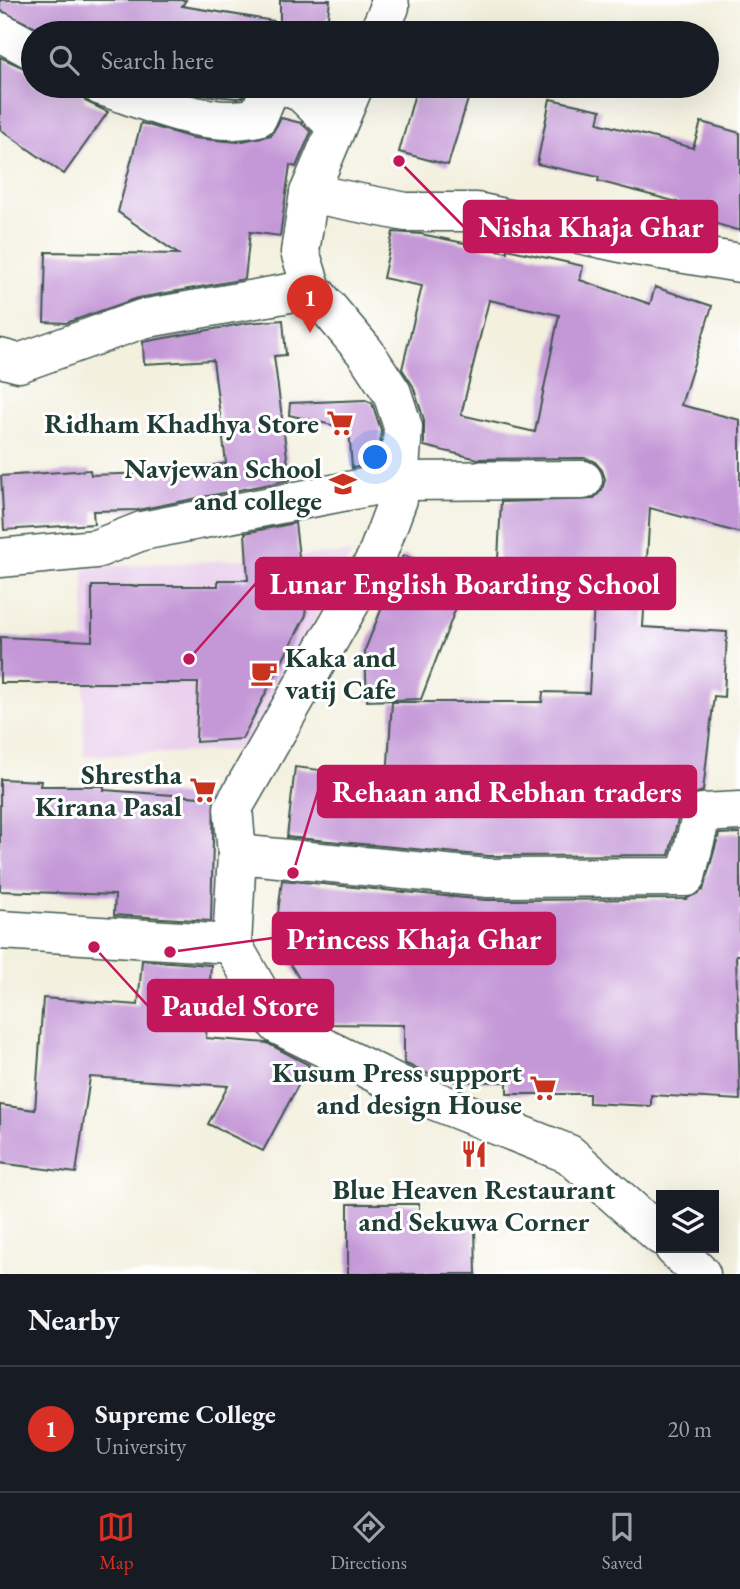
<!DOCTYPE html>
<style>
:root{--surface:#171b24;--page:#242831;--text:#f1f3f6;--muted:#9ea1a6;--line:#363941;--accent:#d93025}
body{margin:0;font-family:"EB Garamond",serif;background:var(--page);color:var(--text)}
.controls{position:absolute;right:21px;bottom:21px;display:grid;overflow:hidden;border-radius:0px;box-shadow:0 7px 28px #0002}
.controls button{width:63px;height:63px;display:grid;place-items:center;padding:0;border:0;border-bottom:2px solid var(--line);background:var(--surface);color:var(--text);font:35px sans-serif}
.you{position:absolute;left:376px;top:458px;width:24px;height:24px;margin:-18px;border:5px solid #fff;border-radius:50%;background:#1a73e8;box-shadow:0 0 0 10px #1a73e833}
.badge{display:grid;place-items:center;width:46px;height:46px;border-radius:50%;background:var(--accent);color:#fff;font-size:23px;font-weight:700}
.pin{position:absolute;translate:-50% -58px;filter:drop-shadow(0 2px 4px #0008)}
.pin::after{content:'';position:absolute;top:37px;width:24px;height:21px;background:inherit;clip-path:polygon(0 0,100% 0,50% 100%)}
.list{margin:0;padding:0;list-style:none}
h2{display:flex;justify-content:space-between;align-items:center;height:91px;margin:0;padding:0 28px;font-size:30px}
h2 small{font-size:23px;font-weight:400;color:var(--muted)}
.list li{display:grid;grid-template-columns:46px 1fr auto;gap:21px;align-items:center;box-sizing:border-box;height:126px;padding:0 28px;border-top:2px solid var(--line)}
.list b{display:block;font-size:26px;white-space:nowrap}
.list p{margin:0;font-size:23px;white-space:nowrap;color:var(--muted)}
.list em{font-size:23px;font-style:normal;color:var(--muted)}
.icon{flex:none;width:38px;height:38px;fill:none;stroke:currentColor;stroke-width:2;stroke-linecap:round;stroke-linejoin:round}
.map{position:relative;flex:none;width:740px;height:1274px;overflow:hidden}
.search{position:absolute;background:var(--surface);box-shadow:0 7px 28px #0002;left:21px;right:21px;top:21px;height:77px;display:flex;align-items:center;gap:18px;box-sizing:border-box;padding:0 24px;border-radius:38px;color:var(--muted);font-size:26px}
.sheet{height:217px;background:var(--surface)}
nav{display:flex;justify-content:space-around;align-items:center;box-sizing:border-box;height:98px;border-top:2px solid var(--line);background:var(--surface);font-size:19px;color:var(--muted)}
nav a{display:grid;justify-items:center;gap:4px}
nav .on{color:var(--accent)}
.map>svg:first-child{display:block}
</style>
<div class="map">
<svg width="740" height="1274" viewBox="0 0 740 1274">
<rect width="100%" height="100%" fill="#fff"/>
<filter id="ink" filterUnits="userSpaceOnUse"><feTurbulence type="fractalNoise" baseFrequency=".0143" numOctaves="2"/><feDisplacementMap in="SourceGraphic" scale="14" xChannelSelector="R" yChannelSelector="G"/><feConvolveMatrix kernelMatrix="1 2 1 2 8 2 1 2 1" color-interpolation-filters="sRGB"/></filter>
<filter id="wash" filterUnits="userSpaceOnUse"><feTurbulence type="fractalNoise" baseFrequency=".00686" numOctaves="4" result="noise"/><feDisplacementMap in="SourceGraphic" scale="28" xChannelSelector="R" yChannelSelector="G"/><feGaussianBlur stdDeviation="1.57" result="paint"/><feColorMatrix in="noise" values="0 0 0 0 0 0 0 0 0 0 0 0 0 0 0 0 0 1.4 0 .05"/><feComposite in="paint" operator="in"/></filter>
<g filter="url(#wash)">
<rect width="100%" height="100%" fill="#f3f0de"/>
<path fill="#ead1ed" d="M 352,553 L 244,750 L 84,756 L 84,568 Z"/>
<g id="blocks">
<g fill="#c498d7" fill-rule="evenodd">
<path d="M 0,0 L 186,0 L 182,6 L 274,21 L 272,33 L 46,33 L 0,10 Z"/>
<path d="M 280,0 L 330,0 L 326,33 L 280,33 Z"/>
<path d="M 0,57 L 33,72 L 33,86 L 80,86 L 85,101 L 108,112 L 64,174 L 0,129 Z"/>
<path d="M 167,86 L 247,86 L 243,97 L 237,98 L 202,95 Z"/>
<path d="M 417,86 L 472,86 L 448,165 L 399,152 Z"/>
<path d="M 550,99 L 601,110 L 598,123 L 693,148 L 701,122 L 740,133 L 740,231 L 674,211 L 677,202 L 598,181 L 599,177 L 537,164 Z"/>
<path d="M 281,118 L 301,123 L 311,132 L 296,167 L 290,165 L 280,236 L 250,232 L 245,279 L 138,298 L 66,323 L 44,322 L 46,252 L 178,254 L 118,212 L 141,123 L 193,138 L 238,142 L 271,135 Z"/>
<path d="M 393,232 L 421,234 L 507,252 L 507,249 L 583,266 L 580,280 L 650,304 L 655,287 L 712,306 L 681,405 L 740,420 L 740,533 L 650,508 L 643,627 L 727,632 L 724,697 L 714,696 L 703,791 L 689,796 L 681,807 L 669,855 L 489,856 L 287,837 L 295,767 L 387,778 L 392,702 L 542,702 L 543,692 L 589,693 L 595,583 L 497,578 L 501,502 L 593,499 L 602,490 L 605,479 L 602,470 L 594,461 L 584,458 L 478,459 L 424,446 L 424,420 L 413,386 L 402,369 L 422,286 L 383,278 ZM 489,300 L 559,315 L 535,432 L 461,415 Z"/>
<path d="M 283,320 L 286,355 L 274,356 L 290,480 L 138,510 L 93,511 L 94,524 L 4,530 L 1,476 L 90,470 L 91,475 L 179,472 L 226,463 L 213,360 L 144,364 L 143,342 L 247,323 Z"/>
<path d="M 365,400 L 372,403 L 381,430 L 379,463 L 352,468 L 349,429 L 289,415 L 290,403 Z"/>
<path d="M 295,523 L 306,615 L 242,739 L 196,742 L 198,683 L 0,683 L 0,637 L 92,641 L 92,586 L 218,586 L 218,580 L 248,580 L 245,533 Z"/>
<path d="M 403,555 L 467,579 L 421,699 L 367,701 L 365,650 Z"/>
<path d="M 0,779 L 41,781 L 40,786 L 104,786 L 104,790 L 214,798 L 211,921 L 114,915 L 115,895 L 0,891 Z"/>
<path d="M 740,833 L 740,955 L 736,955 L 740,1100 L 651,1095 L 651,1106 L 589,1103 L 589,1094 L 507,1094 L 507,1082 L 444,1081 L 404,1063 L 404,1025 L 326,1024 L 275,938 L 282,880 L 486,900 L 686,899 L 703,890 L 719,834 Z"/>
<path d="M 142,960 L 211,965 L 206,1038 L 267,1043 L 309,1065 L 263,1151 L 208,1124 L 228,1086 L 90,1077 L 76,1173 L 0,1163 L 0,1105 L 35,1110 L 43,998 L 138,1005 Z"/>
<path d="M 348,1204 L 419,1204 L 419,1227 L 475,1226 L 476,1274 L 348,1274 Z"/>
</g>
</g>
</g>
<g filter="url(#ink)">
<use href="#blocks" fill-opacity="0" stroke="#3f584e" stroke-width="2"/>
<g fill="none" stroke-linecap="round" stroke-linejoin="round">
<defs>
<g id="minor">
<path d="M 0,32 L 33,50"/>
<path d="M 378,33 L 390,7 L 389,0"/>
<path d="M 101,86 C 151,102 205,129 258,117 L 271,86"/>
<path d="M 285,86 L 302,93 L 336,126"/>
<path d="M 354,86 L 309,193 L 300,252 L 312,289 L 365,352 L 392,393 L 403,427 L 398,499 L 376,558 L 233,808 L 237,854 L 232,944 L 278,1025 L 418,1094 L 569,1154 L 661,1236"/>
<path d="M 309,193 L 406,212 L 477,212 L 630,245 L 740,263"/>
<path d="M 0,358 L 19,363 L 142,319 L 312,289"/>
<path d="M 0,558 L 96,549 L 142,531 L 399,481 L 583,480"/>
<path d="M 237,854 L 488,878 L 686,877 L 702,813 L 740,811"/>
<path d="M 0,930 L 232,944"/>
<path d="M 674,1248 L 701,1274"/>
</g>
</defs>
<use href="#minor" stroke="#3f584e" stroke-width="41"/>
<use href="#minor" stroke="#fff" stroke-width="38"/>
</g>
</g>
<defs>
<symbol id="supermarket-bare" viewBox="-9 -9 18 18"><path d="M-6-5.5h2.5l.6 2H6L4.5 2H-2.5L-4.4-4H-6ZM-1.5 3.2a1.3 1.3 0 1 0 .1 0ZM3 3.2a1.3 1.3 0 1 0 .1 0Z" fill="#c8321e" stroke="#fff" stroke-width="2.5" paint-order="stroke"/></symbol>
<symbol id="university-bare" viewBox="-9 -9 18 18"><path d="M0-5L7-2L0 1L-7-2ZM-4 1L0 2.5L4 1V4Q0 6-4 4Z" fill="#c8321e" stroke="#fff" stroke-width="2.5" paint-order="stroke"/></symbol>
<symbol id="cafe-bare" viewBox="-9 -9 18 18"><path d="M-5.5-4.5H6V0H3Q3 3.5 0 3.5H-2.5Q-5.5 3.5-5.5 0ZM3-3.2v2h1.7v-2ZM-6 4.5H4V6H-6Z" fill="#c8321e" stroke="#fff" stroke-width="2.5" paint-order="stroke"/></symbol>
<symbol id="restaurant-bare" viewBox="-9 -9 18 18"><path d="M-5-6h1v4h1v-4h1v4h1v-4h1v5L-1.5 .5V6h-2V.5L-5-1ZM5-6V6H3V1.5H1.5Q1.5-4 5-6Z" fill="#c8321e" stroke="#fff" stroke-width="2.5" paint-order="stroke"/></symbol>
</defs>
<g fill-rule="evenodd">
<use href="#supermarket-bare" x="321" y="404" width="38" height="38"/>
<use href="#university-bare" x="324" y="465" width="38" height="38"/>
<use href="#cafe-bare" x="245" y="654" width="38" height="38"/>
<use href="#supermarket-bare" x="184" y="771" width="38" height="38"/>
<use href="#supermarket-bare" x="524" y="1069" width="38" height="38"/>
<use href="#restaurant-bare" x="455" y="1135" width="38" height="38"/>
</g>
<g text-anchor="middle" stroke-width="6" stroke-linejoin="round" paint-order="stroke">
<g font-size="28" font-weight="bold" fill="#1f3d34" stroke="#fff" text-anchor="end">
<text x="319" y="433">Ridham Khadhya Store</text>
<text x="322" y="478">Navjewan School<tspan x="322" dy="32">and college</tspan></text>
<text x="285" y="667" text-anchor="start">Kaka and<tspan x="285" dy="32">vatij Cafe</tspan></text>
<text x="182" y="784">Shrestha<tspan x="182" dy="32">Kirana Pasal</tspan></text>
<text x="522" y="1082">Kusum Press support<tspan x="522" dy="32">and design House</tspan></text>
<text x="474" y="1199" text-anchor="middle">Blue Heaven Restaurant<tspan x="474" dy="32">and Sekuwa Corner</tspan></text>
</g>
</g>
<path fill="none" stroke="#c2185b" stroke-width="2.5" d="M399 161L464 227M189 659L256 583M293 873L318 791M170 952L273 938M94 947L148 1006"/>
<g fill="#c2185b" stroke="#fff" stroke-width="2.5">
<circle cx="399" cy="161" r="7"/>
<circle cx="189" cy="659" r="7"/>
<circle cx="293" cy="873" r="7"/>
<circle cx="170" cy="952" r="7"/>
<circle cx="94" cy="947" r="7"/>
</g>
<g fill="#c2185b" stroke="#c2185b" stroke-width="2.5">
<rect x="464" y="201" width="253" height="51" rx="7"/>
<rect x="256" y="558" width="419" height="51" rx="7"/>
<rect x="318" y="766" width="378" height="51" rx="7"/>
<rect x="273" y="913" width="282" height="51" rx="7"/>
<rect x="148" y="980" width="185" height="51" rx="7"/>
</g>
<g font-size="30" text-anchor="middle" font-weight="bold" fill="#fff">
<text x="591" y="237">Nisha Khaja Ghar</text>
<text x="465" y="594">Lunar English Boarding School</text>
<text x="507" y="802">Rehaan and Rebhan traders</text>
<text x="414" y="949">Princess Khaja Ghar</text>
<text x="240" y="1016">Paudel Store</text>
</g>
</svg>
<div class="controls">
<button><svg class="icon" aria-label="layers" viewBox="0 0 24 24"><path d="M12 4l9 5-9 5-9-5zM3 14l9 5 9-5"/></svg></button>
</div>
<div class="you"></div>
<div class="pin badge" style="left:310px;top:333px">1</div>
<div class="search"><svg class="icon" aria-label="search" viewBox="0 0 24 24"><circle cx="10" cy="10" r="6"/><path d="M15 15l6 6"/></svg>Search here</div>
</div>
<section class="sheet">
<h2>Nearby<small></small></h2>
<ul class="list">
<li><span class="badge">1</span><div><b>Supreme College</b><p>University</p></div><em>20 m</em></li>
</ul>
</section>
<nav>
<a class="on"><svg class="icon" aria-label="map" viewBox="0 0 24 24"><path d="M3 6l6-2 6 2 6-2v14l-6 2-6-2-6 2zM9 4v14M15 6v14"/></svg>Map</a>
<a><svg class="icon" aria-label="directions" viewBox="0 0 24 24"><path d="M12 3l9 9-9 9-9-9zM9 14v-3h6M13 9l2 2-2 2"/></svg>Directions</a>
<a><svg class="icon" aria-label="saved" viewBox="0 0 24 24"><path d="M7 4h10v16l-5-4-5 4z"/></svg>Saved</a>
</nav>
